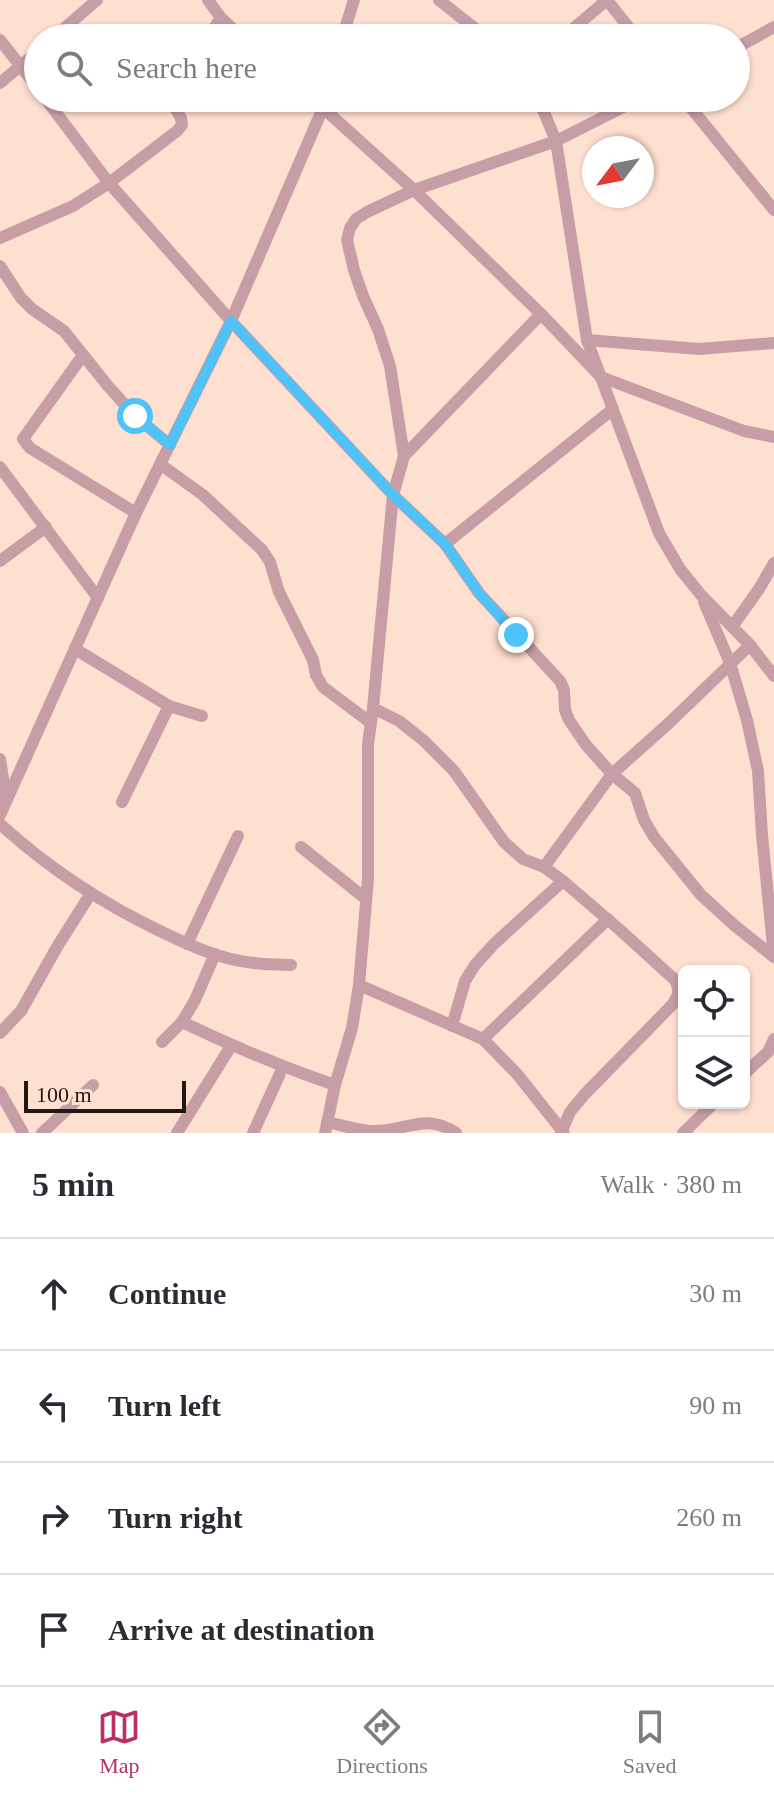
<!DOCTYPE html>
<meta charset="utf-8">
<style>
:root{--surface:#fff;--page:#f7f7f7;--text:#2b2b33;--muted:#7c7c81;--line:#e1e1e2;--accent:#be2f5c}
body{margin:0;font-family:Georgia,serif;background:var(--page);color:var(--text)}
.controls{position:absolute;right:24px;bottom:24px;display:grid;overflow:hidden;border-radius:12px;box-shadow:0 2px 6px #0004}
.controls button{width:72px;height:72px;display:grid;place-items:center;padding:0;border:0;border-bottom:2px solid var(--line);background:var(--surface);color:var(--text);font:40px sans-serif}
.compass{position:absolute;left:582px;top:136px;width:72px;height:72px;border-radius:50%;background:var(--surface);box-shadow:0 2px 6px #0004;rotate:238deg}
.scale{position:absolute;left:24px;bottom:20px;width:162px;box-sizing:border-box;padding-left:8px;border:4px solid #221712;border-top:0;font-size:22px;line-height:28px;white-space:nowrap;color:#221712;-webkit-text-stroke:6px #fee0d0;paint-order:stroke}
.stop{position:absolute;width:24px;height:24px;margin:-18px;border:6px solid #4fc3f7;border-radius:50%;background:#fff}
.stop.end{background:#4fc3f7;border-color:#fff;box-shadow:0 2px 8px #0008}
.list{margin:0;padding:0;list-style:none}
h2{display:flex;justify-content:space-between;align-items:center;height:104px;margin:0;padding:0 32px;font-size:34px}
h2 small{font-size:26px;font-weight:400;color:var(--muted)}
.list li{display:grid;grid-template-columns:52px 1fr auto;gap:24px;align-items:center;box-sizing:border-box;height:112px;padding:0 32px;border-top:2px solid var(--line)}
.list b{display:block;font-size:30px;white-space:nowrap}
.list em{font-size:26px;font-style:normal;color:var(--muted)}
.icon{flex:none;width:44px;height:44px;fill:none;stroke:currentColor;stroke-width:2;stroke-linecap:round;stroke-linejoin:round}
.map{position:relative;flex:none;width:774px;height:1133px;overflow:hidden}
.search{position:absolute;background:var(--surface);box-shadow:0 2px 6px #0004;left:24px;right:24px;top:24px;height:88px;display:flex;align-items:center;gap:20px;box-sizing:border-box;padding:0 28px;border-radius:44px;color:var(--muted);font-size:30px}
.sheet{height:552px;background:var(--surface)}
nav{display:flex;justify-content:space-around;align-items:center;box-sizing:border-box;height:112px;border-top:2px solid var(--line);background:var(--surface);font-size:22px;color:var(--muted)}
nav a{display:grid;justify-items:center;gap:4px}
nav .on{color:var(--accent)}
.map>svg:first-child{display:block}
</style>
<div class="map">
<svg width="774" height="1133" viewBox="0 0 774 1133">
<rect width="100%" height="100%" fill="#fee0d0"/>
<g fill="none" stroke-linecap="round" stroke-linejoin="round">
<g stroke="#c79ea6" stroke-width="12">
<path d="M 208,0 L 221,18 L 243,38"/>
<path d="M 439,0 L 487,38"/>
<path d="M 607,0 L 637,38"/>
<path d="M 53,38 L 97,0"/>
<path d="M 207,38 L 221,18"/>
<path d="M 342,38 L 354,0"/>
<path d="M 562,38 L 607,0"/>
<path d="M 0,40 L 38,88"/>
<path d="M 736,48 L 774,27"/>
<path d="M 0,83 L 38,51"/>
<path d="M 45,98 L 109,183 L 231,321 L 393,495 L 373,708 L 368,744 L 368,879 L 359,985 L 352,1028 L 335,1085 L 325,1133"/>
<path d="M 538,98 L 556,141 L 587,340 L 659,533 L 680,569 L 701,595 L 750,645 L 774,676"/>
<path d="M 683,98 L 774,210"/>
<path d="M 323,108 L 414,190 L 541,314 L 601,377 L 744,431 L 774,437"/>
<path d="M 0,238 L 73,206 L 109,183 L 177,131 L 182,125 L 181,118 L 169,98"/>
<path d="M 0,266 L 21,298 L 32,309 L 64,331 L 108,386 L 135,416 L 170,445"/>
<path d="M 541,314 L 404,456 L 393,495 L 445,544 L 479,593 L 560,681 L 564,690 L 565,710 L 569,720 L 586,745 L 612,774 L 635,793 L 644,820 L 654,837 L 701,895 L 734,925 L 774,957"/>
<path d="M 587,340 L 699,349 L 774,343"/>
<path d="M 83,355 L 23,439 L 30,448 L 136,513"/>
<path d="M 404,456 L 390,366 L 378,329 L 363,296 L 354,270 L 347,240 L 350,228 L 356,219 L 367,212 L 414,190 L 556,141 L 641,98"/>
<path d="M 160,464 L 203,495 L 262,550 L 270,562 L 279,592 L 313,660 L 316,675 L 323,687 L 371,723"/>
<path d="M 0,467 L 98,598"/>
<path d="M 445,544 L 613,409"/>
<path d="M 0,561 L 46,527"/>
<path d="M 704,602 L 730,663 L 747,720 L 758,771 L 762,835 L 774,957"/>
<path d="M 732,627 L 759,589 L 774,563"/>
<path d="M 75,649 L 169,706 L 202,716"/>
<path d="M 373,708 L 399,721 L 423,740 L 454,771 L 504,842 L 523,859 L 544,867 L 563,881 L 620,930 L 675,980 C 680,991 679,995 672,1005 L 584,1095 L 570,1112 L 561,1133"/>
<path d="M 0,759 L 6,798"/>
<path d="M 122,802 L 169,706"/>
<path d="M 0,815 L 136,513 L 231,321 L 323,108 L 325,98"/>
<path d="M 0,824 C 48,868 103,904 162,932 C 191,946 222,960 254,963 C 266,965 279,964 291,965"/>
<path d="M 301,847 L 366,899"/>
<path d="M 544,867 L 612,774 L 669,723 L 750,645"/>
<path d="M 187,944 L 238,836"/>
<path d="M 359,985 L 483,1039 L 517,1074 L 564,1133"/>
<path d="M 182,1022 C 232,1046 282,1067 335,1085"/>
<path d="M 452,1026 L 465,981 L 475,965 L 494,944 L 563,881"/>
<path d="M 0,1033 L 21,1011 L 57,947 L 91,893"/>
<path d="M 483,1039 L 608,919"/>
<path d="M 162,1042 L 182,1022 L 195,1000 L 215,954"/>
<path d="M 744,1074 L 768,1052 L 774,1039"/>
<path d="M 0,1092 L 23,1133"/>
<path d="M 327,1122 C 341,1125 357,1130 371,1131 C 404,1133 424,1111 456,1133"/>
<path d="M 42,1133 L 93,1085"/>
<path d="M 177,1133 L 231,1046"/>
<path d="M 253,1133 L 283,1067"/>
<path d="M 683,1133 L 714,1103"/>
</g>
</g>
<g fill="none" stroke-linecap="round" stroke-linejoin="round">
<path stroke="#4fc3f7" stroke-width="10" d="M 135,416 L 170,445 L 231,321 L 393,495 L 445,544 L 479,593 L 516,635"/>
</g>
</svg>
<div class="controls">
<button><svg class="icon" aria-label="locate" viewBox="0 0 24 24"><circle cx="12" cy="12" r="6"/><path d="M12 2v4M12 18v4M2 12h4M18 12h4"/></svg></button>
<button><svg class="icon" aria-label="layers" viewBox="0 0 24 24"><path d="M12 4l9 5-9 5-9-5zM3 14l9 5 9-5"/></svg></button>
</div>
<svg class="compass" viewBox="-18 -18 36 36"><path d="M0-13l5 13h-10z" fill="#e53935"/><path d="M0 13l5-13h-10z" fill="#7c7c81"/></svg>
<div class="scale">100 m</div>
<div class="stop" style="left:135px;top:416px"></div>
<div class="stop end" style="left:516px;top:635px"></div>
<div class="search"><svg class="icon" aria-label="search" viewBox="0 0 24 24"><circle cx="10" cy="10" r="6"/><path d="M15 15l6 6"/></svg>Search here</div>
</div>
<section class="sheet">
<h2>5 min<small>Walk · 380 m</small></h2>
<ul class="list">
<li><svg class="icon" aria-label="ahead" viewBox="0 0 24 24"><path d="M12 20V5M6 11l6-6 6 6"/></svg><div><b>Continue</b></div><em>30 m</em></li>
<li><svg class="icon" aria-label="left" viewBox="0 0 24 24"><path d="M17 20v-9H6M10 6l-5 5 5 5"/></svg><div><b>Turn left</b></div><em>90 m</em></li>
<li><svg class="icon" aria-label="right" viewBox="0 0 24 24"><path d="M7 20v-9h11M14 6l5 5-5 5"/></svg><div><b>Turn right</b></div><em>260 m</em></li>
<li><svg class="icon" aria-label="arrive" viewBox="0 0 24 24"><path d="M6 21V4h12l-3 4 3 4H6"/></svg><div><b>Arrive at destination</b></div></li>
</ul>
</section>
<nav>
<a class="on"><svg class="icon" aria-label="map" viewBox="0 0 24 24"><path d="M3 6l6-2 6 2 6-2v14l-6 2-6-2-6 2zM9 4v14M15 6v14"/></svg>Map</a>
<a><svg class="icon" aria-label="directions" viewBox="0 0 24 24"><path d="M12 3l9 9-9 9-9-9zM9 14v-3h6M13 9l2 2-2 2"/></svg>Directions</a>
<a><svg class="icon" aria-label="saved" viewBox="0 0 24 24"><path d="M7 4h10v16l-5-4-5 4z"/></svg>Saved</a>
</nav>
